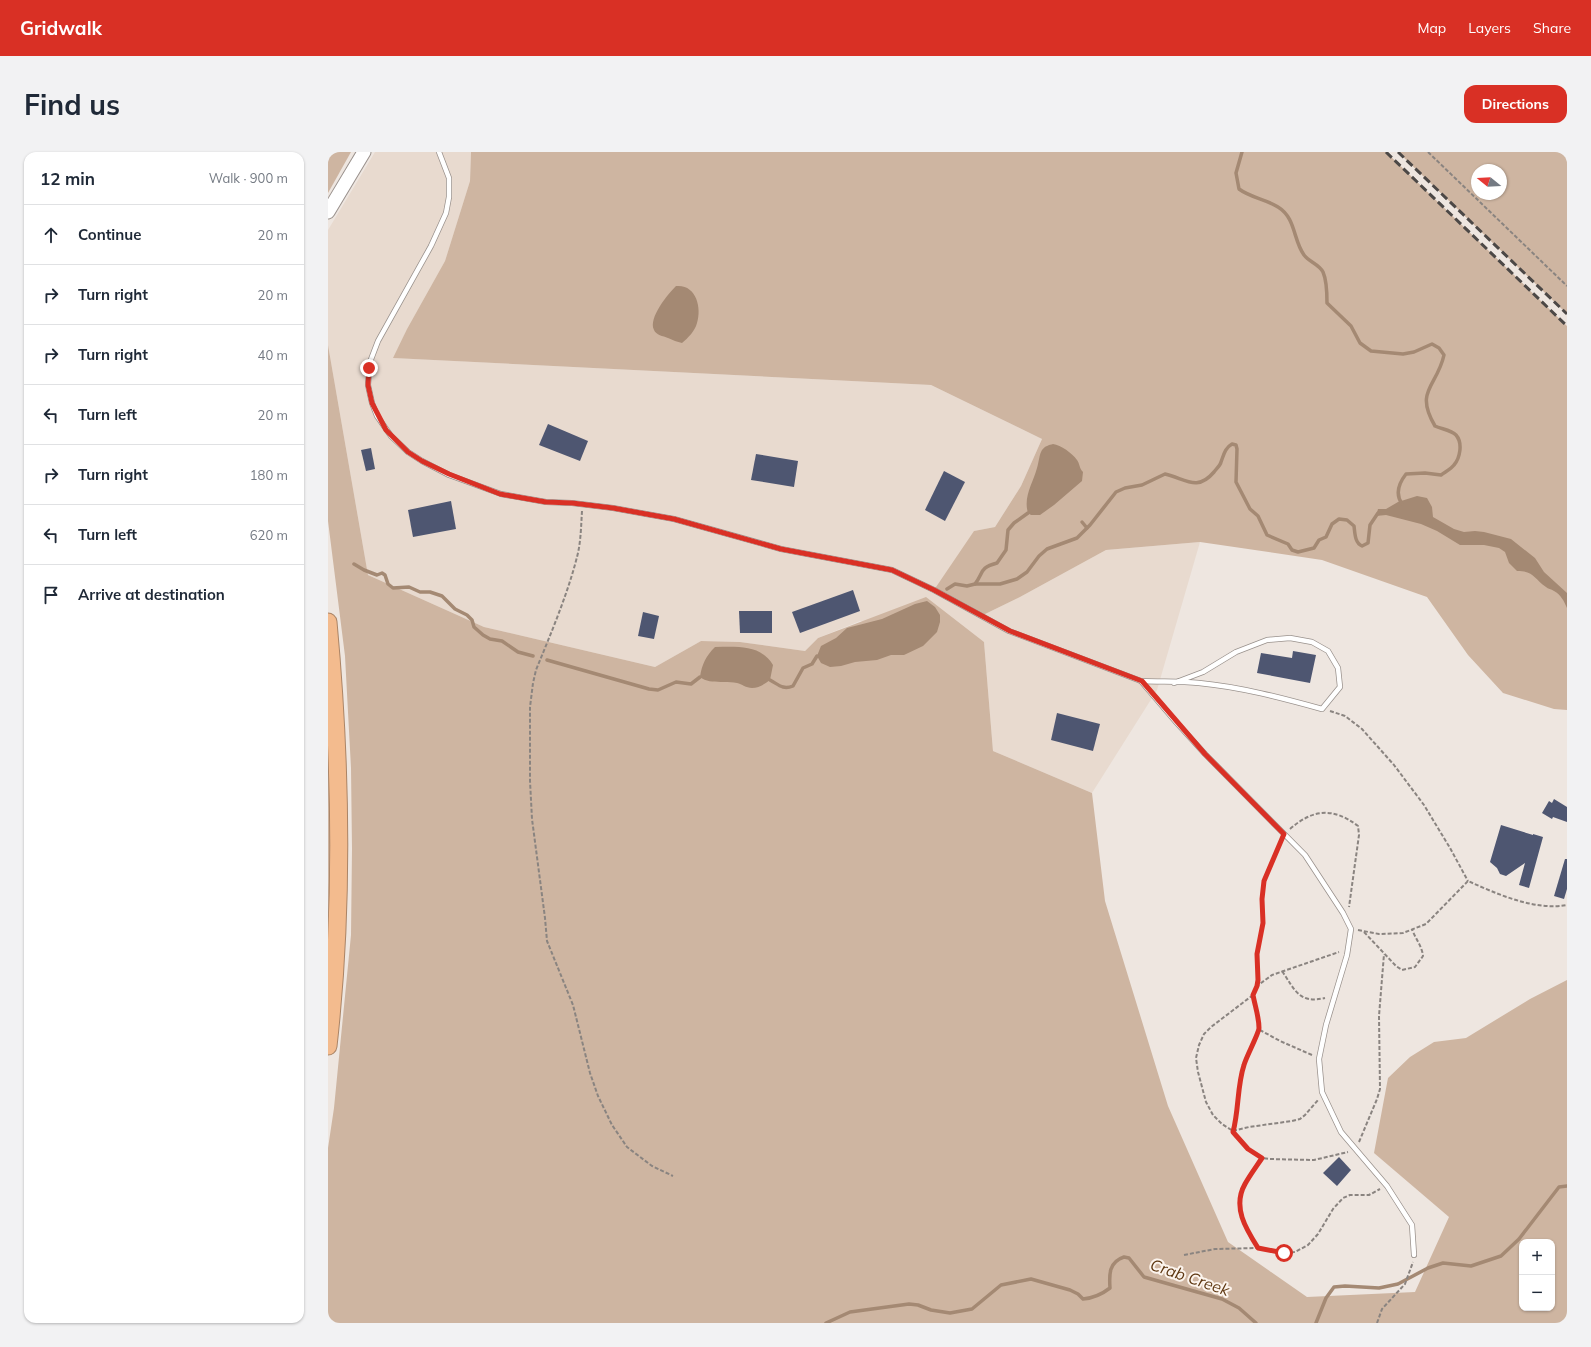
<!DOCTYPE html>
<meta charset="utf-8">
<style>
:root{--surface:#fff;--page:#f2f2f3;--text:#1f2937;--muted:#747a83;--line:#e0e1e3;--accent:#d93025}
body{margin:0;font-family:Mulish,sans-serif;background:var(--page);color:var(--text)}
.controls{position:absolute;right:12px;bottom:12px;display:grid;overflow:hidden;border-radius:8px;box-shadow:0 1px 3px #0004}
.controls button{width:36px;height:36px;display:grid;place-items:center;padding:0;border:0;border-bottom:1px solid var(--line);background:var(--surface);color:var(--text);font:20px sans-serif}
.compass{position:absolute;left:1143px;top:12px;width:36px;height:36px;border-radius:50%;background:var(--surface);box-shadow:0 1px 3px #0004;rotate:288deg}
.stop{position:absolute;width:12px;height:12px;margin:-9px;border:3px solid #d93025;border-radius:50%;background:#fff}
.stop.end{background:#d93025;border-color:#fff;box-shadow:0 1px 4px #0008}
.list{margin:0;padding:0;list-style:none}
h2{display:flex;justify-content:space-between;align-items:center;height:52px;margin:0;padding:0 16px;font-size:17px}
h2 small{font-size:13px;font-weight:400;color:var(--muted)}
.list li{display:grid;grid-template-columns:26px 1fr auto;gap:12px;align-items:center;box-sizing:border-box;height:60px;padding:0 16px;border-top:1px solid var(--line)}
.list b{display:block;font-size:15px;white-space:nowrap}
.list em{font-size:13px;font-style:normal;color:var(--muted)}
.icon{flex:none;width:22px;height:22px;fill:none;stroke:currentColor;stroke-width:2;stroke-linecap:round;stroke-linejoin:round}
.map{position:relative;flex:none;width:1239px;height:1171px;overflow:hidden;border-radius:12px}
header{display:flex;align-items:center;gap:24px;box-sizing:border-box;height:56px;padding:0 20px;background:var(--accent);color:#fff}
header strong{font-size:19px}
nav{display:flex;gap:22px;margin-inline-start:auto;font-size:14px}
.intro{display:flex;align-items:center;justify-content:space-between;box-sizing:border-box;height:96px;padding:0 24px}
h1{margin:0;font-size:28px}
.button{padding:10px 18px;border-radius:12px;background:var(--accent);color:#fff;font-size:14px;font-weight:700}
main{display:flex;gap:24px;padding:0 24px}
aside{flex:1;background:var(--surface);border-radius:12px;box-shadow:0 1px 3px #0004}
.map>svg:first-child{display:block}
</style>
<header>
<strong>Gridwalk</strong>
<nav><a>Map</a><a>Layers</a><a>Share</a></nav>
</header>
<div class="intro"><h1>Find us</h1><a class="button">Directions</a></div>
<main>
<aside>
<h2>12 min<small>Walk · 900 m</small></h2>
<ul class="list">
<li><svg class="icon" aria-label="ahead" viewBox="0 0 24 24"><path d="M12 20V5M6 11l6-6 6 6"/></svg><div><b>Continue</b></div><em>20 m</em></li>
<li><svg class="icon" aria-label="right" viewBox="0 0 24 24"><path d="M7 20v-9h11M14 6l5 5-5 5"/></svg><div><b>Turn right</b></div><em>20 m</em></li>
<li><svg class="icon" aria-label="right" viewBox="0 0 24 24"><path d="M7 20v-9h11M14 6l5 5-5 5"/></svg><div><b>Turn right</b></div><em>40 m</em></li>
<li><svg class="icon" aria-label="left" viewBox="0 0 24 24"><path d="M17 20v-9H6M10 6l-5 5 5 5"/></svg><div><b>Turn left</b></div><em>20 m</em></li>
<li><svg class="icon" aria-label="right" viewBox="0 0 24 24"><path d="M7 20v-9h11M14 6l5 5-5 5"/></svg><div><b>Turn right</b></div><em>180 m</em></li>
<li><svg class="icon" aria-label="left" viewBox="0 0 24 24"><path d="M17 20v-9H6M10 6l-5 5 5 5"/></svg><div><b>Turn left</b></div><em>620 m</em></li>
<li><svg class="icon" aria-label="arrive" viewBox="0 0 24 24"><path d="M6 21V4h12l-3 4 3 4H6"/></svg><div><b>Arrive at destination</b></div></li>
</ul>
</aside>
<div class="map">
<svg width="1239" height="1171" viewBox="0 0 1239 1171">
<rect width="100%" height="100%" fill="#eee6e0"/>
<path fill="#e8dacf" d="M 47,0 L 143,0 L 142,29 L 117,109 L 79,177 L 66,206 L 603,233 L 714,287 L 693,334 L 667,375 L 646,379 L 653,464 L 692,445 L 778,398 L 872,390 L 829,538 L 764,641 L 665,599 L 656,490 L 532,469 L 490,486 L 477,499 L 412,490 L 373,489 L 327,515 L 156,475 L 40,423 L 0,193 L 0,78 Z"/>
<g fill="#ceb5a1" fill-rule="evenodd">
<path d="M 0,0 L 23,0 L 0,41 Z"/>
<path d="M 143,0 L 1058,0 L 1239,174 L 1239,558 L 1226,557 L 1175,541 L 1140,503 L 1099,445 L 994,408 L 872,390 L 778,398 L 692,445 L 653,464 L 606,438 L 646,379 L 667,375 L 693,334 L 714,287 L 603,233 L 65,206 L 79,177 L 117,109 L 142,29 Z"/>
<path d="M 1070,0 L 1239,0 L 1239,162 ZM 1149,18 L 1173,18 L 1173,42 L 1149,42 Z"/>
<path d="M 0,193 L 40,423 L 156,475 L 327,515 L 373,489 L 412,490 L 477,499 L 490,486 L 598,445 L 656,490 L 665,599 L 764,641 L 777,749 L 840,954 L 900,1090 L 979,1145 L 1087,1140 L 1121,1065 L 1046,1001 L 1060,926 L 1082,905 L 1106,890 L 1138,886 L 1202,847 L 1239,828 L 1239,1171 L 0,1171 L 0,996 L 6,956 L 23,783 L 24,697 L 23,616 L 17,504 L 0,369 ZM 1194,1090 L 1224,1090 L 1224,1156 L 1194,1156 Z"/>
<path d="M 0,578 L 2,690 L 0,784 Z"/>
</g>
<g fill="#a48973">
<path d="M 348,134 C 368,132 374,155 369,171 C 367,179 360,186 354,191 C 349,190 345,188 340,186 C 335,184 328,183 326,178 C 320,166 340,142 348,134 Z"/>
<path d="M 725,292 C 733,293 744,301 749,308 C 752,312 751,316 755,320 L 754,329 L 726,353 L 712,363 L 703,363 L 700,361 C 695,345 705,331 709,316 C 711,310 711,303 714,298 C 717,294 721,293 725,292 Z"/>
<path d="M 1089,344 L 1099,346 L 1104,355 L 1105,365 L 1126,377 L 1136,380 L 1147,379 L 1156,380 L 1183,387 L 1207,406 L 1216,420 L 1239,441 L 1239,456 C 1236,449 1233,443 1226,439 C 1223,437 1220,437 1218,435 C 1206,427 1206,419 1189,419 L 1181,411 L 1177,400 L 1171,396 L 1156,393 L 1132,393 L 1109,379 L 1093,372 L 1058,363 L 1048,364 L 1050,357 L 1058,357 L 1070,350 Z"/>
<path d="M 599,449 L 607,455 L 612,463 L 612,470 L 609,480 L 595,494 L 576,503 L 563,503 L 549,508 L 527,510 L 513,514 L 502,515 L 493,511 L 489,504 L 493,494 L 508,486 L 519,476 L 554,467 L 587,452 Z"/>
<path d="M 387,495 C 409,495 432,492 445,513 L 442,528 C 437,532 431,536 424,536 C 418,536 414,532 409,531 C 397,528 382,533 372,525 C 374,512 378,504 387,495 Z"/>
</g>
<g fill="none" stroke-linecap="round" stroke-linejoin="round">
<g stroke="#a48973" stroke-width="3.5">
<path d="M 914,0 L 908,21 L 911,37 C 923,46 938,47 950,55 C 968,66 965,88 976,103 C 981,110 991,112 995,120 C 999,129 999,141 999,151 L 1023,174 L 1032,191 L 1043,199 L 1075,202 L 1086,200 L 1104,192 L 1111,196 L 1116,203 C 1109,235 1086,238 1107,274 C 1113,277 1123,278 1128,283 C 1135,291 1132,306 1126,313 C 1123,317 1117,320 1113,323 L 1097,321 L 1078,322 C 1071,331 1067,342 1074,352"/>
<path d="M 754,370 L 759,376"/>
<path d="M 26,412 L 36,418 L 49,423 L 54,421 L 57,423 L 60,432 L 65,436 L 81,435 L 92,440 L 102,440 L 114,444 L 127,457 L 139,463 L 144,468 L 146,475 L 155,483 L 162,487 L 174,489 L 190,500 L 205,504"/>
<path d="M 647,432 L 672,432 L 689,427 L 699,420 L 711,404 L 719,397 L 749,386 L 762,373 L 788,340 L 797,336 L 814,333 L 837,322 C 858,327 869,340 886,320 C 888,317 892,314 893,310 C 896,302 897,296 904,292 L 908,293 L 909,297 L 908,330 L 922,357 L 930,364 L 939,383 L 960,392 L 964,398 L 970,400 L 986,396 L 991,388 L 998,385 L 1004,372 L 1011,367 L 1019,368 L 1026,374 C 1027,382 1027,391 1034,394 L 1040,391 L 1042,373 L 1050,361"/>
<path d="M 619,437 L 627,432 L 639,434 L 647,432 C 656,420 651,416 669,411 L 678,398 L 680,378 L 686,371 L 700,361"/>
<path d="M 219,508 L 321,537 L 330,538 L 348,530 L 363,532 L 372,525"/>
<path d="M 442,528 C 451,533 455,538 465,534 L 475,516 L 484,512 L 489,504"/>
<path d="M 498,1171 L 522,1160 L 581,1152 L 590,1153 L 603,1158 L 622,1161 L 644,1157 L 673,1133 L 703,1127 L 742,1138 L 750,1142 L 755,1147 C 766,1146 773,1143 782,1136 C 781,1122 781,1110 796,1105 L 801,1106 L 816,1125 L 894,1147 L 911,1156 L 928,1171"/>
<path d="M 988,1171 L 998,1146 L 1006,1135 L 1017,1134 L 1051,1136 L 1070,1132 L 1100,1116 L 1115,1111 L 1143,1114 L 1173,1104 L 1191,1087 L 1231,1035 L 1239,1034"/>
</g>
</g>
<g fill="#4e5671">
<path d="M 220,272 L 260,289 L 252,309 L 211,293 Z"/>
<path d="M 43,296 L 47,317 L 38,319 L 33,298 Z"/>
<path d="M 428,302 L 470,309 L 466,335 L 423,328 Z"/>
<path d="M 616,319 L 637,330 L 617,369 L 597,358 Z"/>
<path d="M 123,349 L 128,377 L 85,385 L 80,358 Z"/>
<path d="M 525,438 L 532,459 L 472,481 L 464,460 Z"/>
<path d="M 411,459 L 444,459 L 444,481 L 412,481 Z"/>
<path d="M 315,460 L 331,464 L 326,487 L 310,484 Z"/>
<path d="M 965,499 L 988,503 L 982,531 L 929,521 L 933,501 L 964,506 Z"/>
<path d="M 729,561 L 772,572 L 765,599 L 723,588 Z"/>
<path d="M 1226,647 L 1239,655 L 1239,670 L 1225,665 L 1224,667 L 1214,661 L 1221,649 L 1224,651 Z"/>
<path d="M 1173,673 L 1205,683 L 1205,682 L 1215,685 L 1201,736 L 1191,733 L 1197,711 L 1178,724 L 1172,722 L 1169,716 L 1162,710 Z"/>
<path d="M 1237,707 L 1239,707 L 1239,737 L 1236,747 L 1226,744 Z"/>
<path d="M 1011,1005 L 1023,1018 L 1009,1034 L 995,1021 Z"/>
</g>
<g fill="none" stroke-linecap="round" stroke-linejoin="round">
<defs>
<g id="lane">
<path d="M 111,0 L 121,26 L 121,45 L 118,61 L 103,94 L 50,189 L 42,210 L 40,233 L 44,251 L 49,264 L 63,284 L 80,300 L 94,309 L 121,323 L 173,342 L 218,350 L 244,351 L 285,356 L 346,367 L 453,397 L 564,418 L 606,438 L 681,479 L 813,529 L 848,570 L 877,602 L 977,703 L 1015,761 L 1023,777 L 1019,803 L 998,873 L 991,907 L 994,940 L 1013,980 L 1059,1034 L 1084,1073 L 1086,1103"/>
<path d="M 813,529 C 833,530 852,529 871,531 C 913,535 954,546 994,557 L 1012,535 L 1010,516 L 1000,499 L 984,490 L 962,486 L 939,488 L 908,500 L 875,520 L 846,531"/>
</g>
<path id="secondary" d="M 0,60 L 36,0"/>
<path id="highway" d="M 0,470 C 13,611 16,753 0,894"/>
</defs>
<use href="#lane" stroke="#99918c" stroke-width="6"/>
<use href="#secondary" stroke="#99918c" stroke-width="15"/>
<use href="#highway" stroke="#aa8466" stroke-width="19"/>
<g stroke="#8a8480" stroke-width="2" stroke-dasharray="4 2" stroke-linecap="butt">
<path d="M 1100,0 L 1239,134"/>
<path d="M 254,359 C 253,374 253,390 249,405 C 239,444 223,481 208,518 L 205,531 L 202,555 L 202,629 L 204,667 L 217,766 L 219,789 L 245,853 L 262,921 L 270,944 L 284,973 L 299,995 L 324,1014 L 345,1024"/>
<path d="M 1002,559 L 1017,564 L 1034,577 L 1066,613 L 1096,653 L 1122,696 L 1140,729"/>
<path d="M 962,677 C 985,657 1005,655 1030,674 L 1031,683 L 1021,755"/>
<path d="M 1030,778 L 1051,782 L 1075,781 L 1098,772 L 1140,729 C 1169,742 1207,759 1239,753"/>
<path d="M 1036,780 L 1068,814 L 1074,818 L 1087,815 L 1095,804 C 1094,794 1087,786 1084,777"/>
<path d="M 954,819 C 967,838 971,852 997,846"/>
<path d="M 929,834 L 929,802 L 935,771 L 934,739 L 939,722 L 953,690"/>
<path d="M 925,843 L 883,875 L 876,882 L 871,893 L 868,906 L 870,920 L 878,950 L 885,963 L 894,972 L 905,979 L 920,997 L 934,1006 L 941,1007 L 986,1008 L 1020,1000"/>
<path d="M 984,903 L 952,889 L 932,878 L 930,862 L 925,843 L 929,834 L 944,823 L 1011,800"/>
<path d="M 905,979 L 911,941 L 912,924 L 923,894 L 932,878"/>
<path d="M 905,979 L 921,975 L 964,969 L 972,967 L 977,963 L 990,948"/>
<path d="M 1031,990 L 1049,947 L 1052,937 L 1051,864 L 1056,802"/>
<path d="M 930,1096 C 918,1077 904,1055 917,1032 C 922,1023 929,1015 934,1006"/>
<path d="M 856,1103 L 887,1097 L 930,1096 L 956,1101 L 967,1100 L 980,1093 L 990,1082 L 1005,1057 L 1015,1046 L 1022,1043 L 1041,1043 L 1052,1037"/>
<path d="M 1049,1171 L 1054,1157 L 1077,1132 L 1085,1110"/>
</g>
<use href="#lane" stroke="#fff" stroke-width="4.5"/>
<use href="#secondary" stroke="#fff" stroke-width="13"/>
<use href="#highway" stroke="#f3bb8e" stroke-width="17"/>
<g stroke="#4c4846" stroke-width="3" stroke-dasharray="8 4" stroke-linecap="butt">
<path d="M 1058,0 L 1239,174"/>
<path d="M 1070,0 L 1239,162"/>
</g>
</g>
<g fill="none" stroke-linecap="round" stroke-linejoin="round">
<path stroke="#d93025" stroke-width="5" d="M 41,216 L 40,233 L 44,251 L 58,278 L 80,300 L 94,309 L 121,322 L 172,342 L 218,350 L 244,351 L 285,356 L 346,367 L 453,397 L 564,418 L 606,438 L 682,479 L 814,529 L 877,602 L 956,682 L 936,729 L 934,747 L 935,771 L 929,802 L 930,828 L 929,834 L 925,843 C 927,854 931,865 931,876 C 931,881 918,905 916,913 C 909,934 911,958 905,980 L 920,997 L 934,1006 C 928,1015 922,1023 917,1032 C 904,1055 918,1077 930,1096 L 956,1101"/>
</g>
<g text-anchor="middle" stroke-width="4" stroke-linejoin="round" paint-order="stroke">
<g font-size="16" font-style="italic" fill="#5e3711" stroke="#fcf4ed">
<text transform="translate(862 1125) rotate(19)" y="6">Crab Creek</text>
</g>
</g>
</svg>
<div class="controls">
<button>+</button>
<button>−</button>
</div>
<svg class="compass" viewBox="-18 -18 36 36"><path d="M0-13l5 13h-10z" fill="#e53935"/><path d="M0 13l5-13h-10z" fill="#747a83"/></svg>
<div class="stop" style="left:956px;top:1101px"></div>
<div class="stop end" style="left:41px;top:216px"></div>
</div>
</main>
